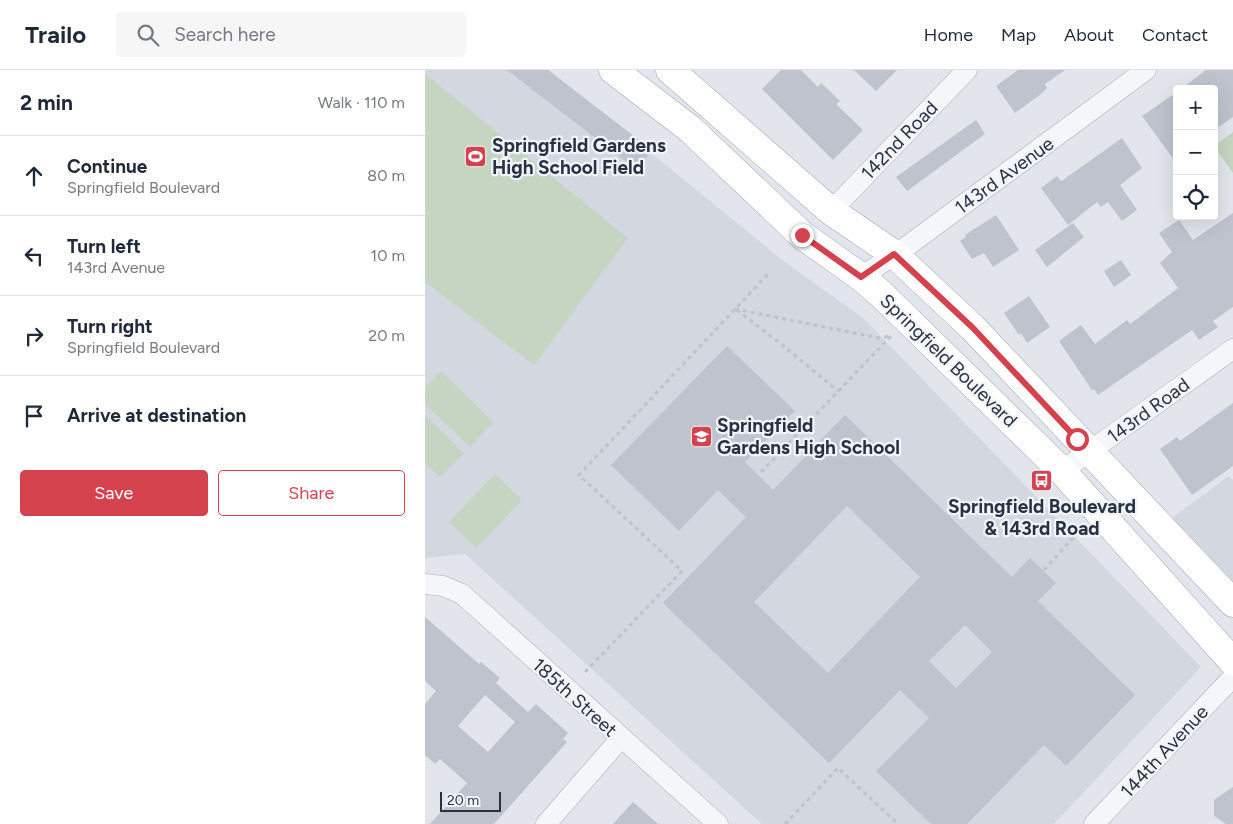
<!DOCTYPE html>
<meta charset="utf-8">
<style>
:root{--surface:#fff;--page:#f6f6f7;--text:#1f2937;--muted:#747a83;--line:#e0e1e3;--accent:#d4424e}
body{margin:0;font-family:Figtree,sans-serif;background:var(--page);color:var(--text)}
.controls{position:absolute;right:15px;top:15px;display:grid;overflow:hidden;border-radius:5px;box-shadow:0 5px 20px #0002}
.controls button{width:45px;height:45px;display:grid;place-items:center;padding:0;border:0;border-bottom:1px solid var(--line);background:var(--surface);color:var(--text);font:25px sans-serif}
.scale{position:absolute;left:15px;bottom:12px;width:61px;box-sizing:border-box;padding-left:5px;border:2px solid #293143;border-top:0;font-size:14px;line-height:18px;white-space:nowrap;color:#293143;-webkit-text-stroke:4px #f1f4f8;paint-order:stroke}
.stop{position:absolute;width:15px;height:15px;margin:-11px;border:4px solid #d4424e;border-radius:50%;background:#fff}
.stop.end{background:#d4424e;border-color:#fff;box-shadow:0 1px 5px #0008}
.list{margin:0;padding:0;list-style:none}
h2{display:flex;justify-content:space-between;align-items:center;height:65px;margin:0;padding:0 20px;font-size:21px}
h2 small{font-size:16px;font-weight:400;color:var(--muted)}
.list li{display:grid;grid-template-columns:32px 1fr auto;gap:15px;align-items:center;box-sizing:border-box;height:80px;padding:0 20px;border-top:1px solid var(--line)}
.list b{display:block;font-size:19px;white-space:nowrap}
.list p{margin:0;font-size:16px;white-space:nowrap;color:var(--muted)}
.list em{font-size:16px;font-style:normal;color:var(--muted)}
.actions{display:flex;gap:10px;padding:15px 20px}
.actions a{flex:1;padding:11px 0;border:1px solid var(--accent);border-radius:5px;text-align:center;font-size:18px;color:var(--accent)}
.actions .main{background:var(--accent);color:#fff}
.icon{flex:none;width:28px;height:28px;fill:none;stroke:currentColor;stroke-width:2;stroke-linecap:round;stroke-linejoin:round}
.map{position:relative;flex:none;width:808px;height:754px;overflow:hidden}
header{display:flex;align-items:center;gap:30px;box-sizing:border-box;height:70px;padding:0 25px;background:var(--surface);border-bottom:1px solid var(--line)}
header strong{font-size:24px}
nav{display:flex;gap:28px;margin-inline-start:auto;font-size:18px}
.search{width:350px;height:45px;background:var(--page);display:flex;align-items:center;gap:12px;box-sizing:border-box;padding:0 18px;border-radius:5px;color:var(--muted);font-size:19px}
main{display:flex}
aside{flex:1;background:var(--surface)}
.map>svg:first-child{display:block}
</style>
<header>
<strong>Trailo</strong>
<div class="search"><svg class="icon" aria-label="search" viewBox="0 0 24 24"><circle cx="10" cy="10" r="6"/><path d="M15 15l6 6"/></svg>Search here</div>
<nav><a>Home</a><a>Map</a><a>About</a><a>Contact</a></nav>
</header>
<main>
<aside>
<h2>2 min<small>Walk · 110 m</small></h2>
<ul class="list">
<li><svg class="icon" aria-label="ahead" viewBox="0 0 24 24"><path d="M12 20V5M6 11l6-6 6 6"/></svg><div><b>Continue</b><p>Springfield Boulevard</p></div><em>80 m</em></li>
<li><svg class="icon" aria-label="left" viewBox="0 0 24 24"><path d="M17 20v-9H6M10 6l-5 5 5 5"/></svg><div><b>Turn left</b><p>143rd Avenue</p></div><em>10 m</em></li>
<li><svg class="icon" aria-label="right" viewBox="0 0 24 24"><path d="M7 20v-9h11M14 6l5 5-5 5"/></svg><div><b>Turn right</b><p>Springfield Boulevard</p></div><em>20 m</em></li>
<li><svg class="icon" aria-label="arrive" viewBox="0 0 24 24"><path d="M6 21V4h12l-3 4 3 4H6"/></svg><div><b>Arrive at destination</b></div></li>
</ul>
<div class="actions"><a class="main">Save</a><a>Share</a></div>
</aside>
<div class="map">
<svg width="808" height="754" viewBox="0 0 808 754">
<rect width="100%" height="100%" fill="#e2e5eb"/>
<g fill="#d3d7e0">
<path d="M 0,0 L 124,0 L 361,193 L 438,248 L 776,597 L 629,754 L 337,754 L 40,484 L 0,488 Z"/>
<path d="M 804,406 L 808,410 L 808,523 L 743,451 Z"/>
</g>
<g fill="#c6d5c2">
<path d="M 0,4 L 203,168 L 109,295 L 0,212 Z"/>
<path d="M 808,62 L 808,103 L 789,76 Z"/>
<path d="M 16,301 L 68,352 L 45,377 L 0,334 L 0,318 Z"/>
<path d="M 0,345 L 39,383 L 15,407 L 0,393 Z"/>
<path d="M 70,404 L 97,430 L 51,478 L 24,452 Z"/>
</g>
<g fill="#bec3ce" fill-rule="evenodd">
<path d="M 82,0 L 123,0 L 227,80 L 212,100 Z"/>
<path d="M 356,0 L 376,0 L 393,17 L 396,13 L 415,31 L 411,34 L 438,60 L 408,90 L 337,19 Z"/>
<path d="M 429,0 L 472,0 L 451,21 Z"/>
<path d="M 593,0 L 640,0 L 620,14 L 622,18 L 616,24 L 590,43 L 571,16 Z"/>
<path d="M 781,0 L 808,0 L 808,47 L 789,60 L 789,19 L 756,19 Z"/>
<path d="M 752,22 L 752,94 L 717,46 Z"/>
<path d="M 551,50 L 560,64 L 482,121 L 471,107 Z"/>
<path d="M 697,68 L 717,98 L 695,115 L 712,140 L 697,151 L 683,132 L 676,137 L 672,132 L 643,155 L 616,118 L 632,106 L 636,111 L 638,110 Z"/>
<path d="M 808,143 L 808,237 L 788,251 L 793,257 L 774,270 L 767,260 L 673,325 L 669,319 L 667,320 L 634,271 L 656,255 L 670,274 L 702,250 L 705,254 L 753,218 L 735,193 L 747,182 L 734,163 L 754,150 L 768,170 Z"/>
<path d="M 571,145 L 594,180 L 568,197 L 559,183 L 547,189 L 535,171 L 541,167 L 540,165 Z"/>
<path d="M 648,153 L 659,167 L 622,197 L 610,180 Z"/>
<path d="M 696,190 L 706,205 L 689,217 L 679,201 Z"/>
<path d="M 604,226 L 625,257 L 602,273 L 596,263 L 594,265 L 579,243 Z"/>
<path d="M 302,276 L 370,341 L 320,392 L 348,420 L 420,345 L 587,507 L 605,488 L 631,513 L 613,531 L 710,625 L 641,696 L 619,675 L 542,754 L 506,754 L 451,701 L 504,648 L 475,620 L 404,693 L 238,533 L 321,447 L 293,420 L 254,461 L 186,395 ZM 422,436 L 495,507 L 403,603 L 329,532 ZM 540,555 L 567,582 L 531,618 L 504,591 Z"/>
<path d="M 808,333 L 808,396 L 767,425 L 735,379 L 752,367 L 755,371 Z"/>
<path d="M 0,547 L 54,594 L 56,592 L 75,608 L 71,613 L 103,642 L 111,634 L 143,663 L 138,669 L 142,672 L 69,754 L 5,754 L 42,713 L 15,689 L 10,694 L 0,685 L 0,634 L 11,621 L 0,611 ZM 60,625 L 90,652 L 63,682 L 33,656 Z"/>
<path d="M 808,717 L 808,754 L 801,754 L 789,746 L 789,730 Z"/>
<path d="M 208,732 L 233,754 L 188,754 Z"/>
</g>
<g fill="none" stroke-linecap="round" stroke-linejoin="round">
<defs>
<g id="minor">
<path d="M 406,141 L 542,0"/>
<path d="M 436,207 L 485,174 L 721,0"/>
<path d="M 637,401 L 808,279"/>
<path d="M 0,514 L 18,516 L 37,524 L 293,754"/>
<path d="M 121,754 L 196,668"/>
<path d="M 669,754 L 808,607"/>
</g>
<g id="primary">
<path d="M 188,0 L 265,59 L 377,165 L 436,207 L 456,224 L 637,401 L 808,592"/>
<path d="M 245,0 L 406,141 L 469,184 L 548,258 L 808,533"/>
</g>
</defs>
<use href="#minor" stroke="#aaafb9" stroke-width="21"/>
<use href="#primary" stroke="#a0a8b7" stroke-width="29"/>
<g stroke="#c0c3ca" stroke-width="3" stroke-dasharray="4 4" stroke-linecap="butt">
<path d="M 310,239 L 454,268 L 466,266"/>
<path d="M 312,240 L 356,274 L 413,321"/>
<path d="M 336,402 L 466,266"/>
<path d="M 619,500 L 656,459"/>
<path d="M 160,602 L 257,501 L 154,405 L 344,203"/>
<path d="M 360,754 L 413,698 L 473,754"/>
</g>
<use href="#minor" stroke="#f5f6f9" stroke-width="20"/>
<use href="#primary" stroke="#fff" stroke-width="28"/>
</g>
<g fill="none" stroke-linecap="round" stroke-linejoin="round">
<path stroke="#d4424e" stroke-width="6" d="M 377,165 L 436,207 L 469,184 L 548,258 L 652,369"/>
</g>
<defs>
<symbol id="stadium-square" viewBox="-11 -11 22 22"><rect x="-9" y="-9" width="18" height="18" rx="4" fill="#d4424e" stroke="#f1f4f8"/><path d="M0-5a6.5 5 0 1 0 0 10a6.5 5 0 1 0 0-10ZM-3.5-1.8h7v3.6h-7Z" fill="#fff"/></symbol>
<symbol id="school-square" viewBox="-11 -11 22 22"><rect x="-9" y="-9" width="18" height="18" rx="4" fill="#d4424e" stroke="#f1f4f8"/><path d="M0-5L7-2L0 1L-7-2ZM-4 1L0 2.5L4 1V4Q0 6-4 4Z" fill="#fff"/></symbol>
<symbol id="bus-square" viewBox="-11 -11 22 22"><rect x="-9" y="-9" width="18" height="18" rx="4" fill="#d4424e" stroke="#f1f4f8"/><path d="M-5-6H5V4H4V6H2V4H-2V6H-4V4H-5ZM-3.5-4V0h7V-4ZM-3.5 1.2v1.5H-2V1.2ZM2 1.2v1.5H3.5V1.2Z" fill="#fff"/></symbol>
</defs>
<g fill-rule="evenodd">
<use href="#stadium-square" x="38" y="74" width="25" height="25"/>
<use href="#school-square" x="264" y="354" width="25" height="25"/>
<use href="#bus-square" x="604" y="398" width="25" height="25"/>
</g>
<g text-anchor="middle" stroke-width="4.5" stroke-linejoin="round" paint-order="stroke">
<g font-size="19" fill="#293143" stroke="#f1f4f8">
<text transform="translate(474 70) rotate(-46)" y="7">142nd Road</text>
<text transform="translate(579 105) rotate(-36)" y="7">143rd Avenue</text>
<text transform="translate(524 290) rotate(44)" y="7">Springfield Boulevard</text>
<text transform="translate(723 340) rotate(-36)" y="7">143rd Road</text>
<text transform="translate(150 627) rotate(42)" y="7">185th Street</text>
<text transform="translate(739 681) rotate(-47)" y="7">144th Avenue</text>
</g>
<g font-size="19" font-weight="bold" fill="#293143" stroke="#f1f4f8" text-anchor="start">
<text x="67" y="82">Springfield Gardens<tspan x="67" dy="22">High School Field</tspan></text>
<text x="292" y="362">Springfield<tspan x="292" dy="22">Gardens High School</tspan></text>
<text x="617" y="443" text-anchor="middle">Springfield Boulevard<tspan x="617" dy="22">&amp; 143rd Road</tspan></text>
</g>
</g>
</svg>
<div class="controls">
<button>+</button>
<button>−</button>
<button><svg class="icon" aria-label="locate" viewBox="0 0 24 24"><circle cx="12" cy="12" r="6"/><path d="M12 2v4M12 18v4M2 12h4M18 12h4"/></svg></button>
</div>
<div class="scale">20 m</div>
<div class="stop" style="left:652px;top:369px"></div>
<div class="stop end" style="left:377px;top:165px"></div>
</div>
</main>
